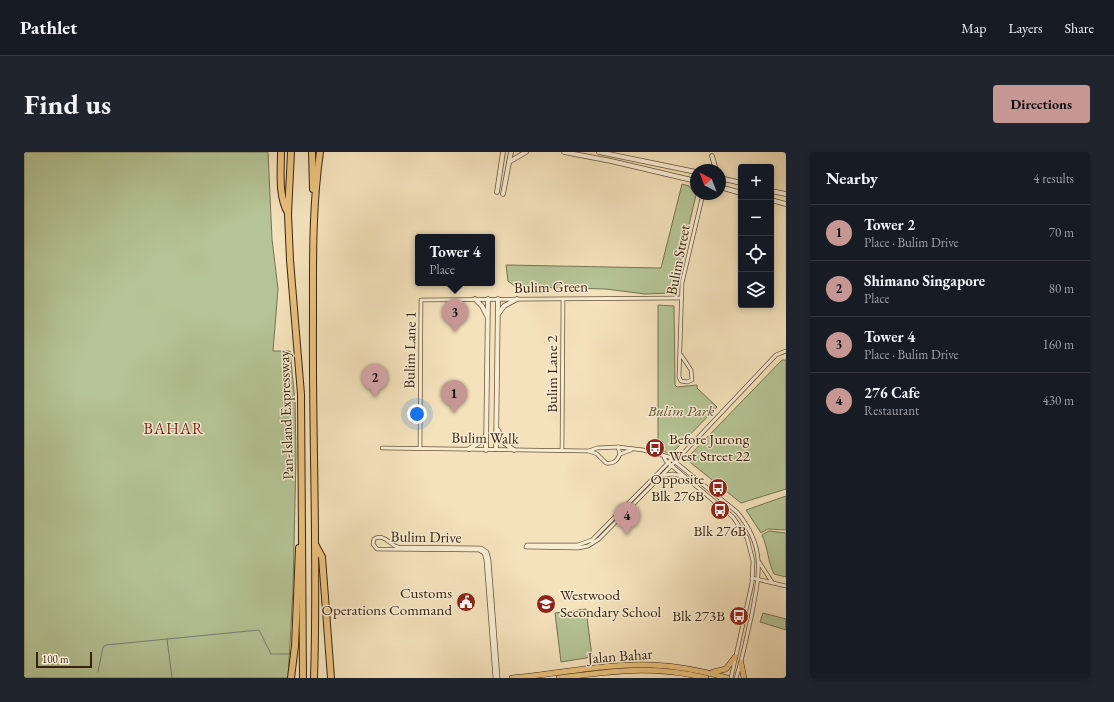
<!DOCTYPE html>
<meta charset="utf-8">
<style>
:root{--surface:#171b24;--page:#20242c;--text:#f1f3f6;--muted:#9ea1a6;--line:#363941;--accent:#c59692}
body{margin:0;font-family:"EB Garamond",serif;background:var(--page);color:var(--text)}
.controls{position:absolute;right:12px;top:12px;display:grid;overflow:hidden;border-radius:4px;box-shadow:0 2px 6px #0003}
.controls button{width:36px;height:36px;display:grid;place-items:center;padding:0;border:0;border-bottom:1px solid var(--line);background:var(--surface);color:var(--text);font:20px sans-serif}
.compass{position:absolute;left:666px;top:12px;width:36px;height:36px;border-radius:50%;background:var(--surface);box-shadow:0 2px 6px #0003;rotate:318deg}
.scale{position:absolute;left:12px;bottom:10px;width:56px;box-sizing:border-box;padding-left:4px;border:2px solid #36230e;border-top:0;font-size:11px;line-height:14px;white-space:nowrap;color:#36230e;-webkit-text-stroke:3px #f8ecd3;paint-order:stroke}
.you{position:absolute;left:393px;top:262px;width:14px;height:14px;margin:-10px;border:3px solid #fff;border-radius:50%;background:#1a73e8;box-shadow:0 0 0 6px #1a73e833}
.badge{display:grid;place-items:center;width:26px;height:26px;border-radius:50%;background:var(--accent);color:#111;font-size:13px;font-weight:700}
.pin{position:absolute;translate:-50% -33px;filter:drop-shadow(0 1px 2px #0008)}
.pin::after{content:'';position:absolute;top:21px;width:14px;height:12px;background:inherit;clip-path:polygon(0 0,100% 0,50% 100%)}
.popup{position:absolute;left:391px;top:82px;width:80px;height:52px;box-sizing:border-box;display:grid;place-content:center;border-radius:4px;background:var(--surface);filter:drop-shadow(0 1px 3px #0005);font-size:13px;white-space:nowrap;color:var(--muted)}
.popup b{font-size:15px;color:var(--text)}
.popup::after{content:'';position:absolute;left:50%;top:100%;margin-left:-8px;border:8px solid transparent;border-top-color:var(--surface)}
.list{margin:0;padding:0;list-style:none}
h2{display:flex;justify-content:space-between;align-items:center;height:52px;margin:0;padding:0 16px;font-size:17px}
h2 small{font-size:13px;font-weight:400;color:var(--muted)}
.list li{display:grid;grid-template-columns:26px 1fr auto;gap:12px;align-items:center;box-sizing:border-box;height:56px;padding:0 16px;border-top:1px solid var(--line)}
.list b{display:block;font-size:15px;white-space:nowrap}
.list p{margin:0;font-size:13px;white-space:nowrap;color:var(--muted)}
.list em{font-size:13px;font-style:normal;color:var(--muted)}
.icon{flex:none;width:22px;height:22px;fill:none;stroke:currentColor;stroke-width:2;stroke-linecap:round;stroke-linejoin:round}
.map{position:relative;flex:none;width:762px;height:526px;overflow:hidden;border-radius:4px}
header{display:flex;align-items:center;gap:24px;box-sizing:border-box;height:56px;padding:0 20px;background:var(--surface);border-bottom:1px solid var(--line)}
header strong{font-size:19px}
nav{display:flex;gap:22px;margin-inline-start:auto;font-size:14px}
.intro{display:flex;align-items:center;justify-content:space-between;box-sizing:border-box;height:96px;padding:0 24px}
h1{margin:0;font-size:28px}
.button{padding:10px 18px;border-radius:4px;background:var(--accent);color:#111;font-size:14px;font-weight:700}
main{display:flex;gap:24px;padding:0 24px}
aside{flex:1;background:var(--surface);border-radius:4px;box-shadow:0 2px 6px #0003}
.map>svg:first-child{display:block}
</style>
<header>
<strong>Pathlet</strong>
<nav><a>Map</a><a>Layers</a><a>Share</a></nav>
</header>
<div class="intro"><h1>Find us</h1><a class="button">Directions</a></div>
<main>
<div class="map">
<svg width="762" height="526" viewBox="0 0 762 526">
<rect width="100%" height="100%" fill="#f4e2bc"/>
<filter id="stains"><feTurbulence type="fractalNoise" baseFrequency=".005" numOctaves="4"/><feColorMatrix values="0 0 0 0 .2 0 0 0 0 .09 0 0 0 0 .02 0 0 0 .5 -.17"/></filter>
<radialGradient id="worn" r=".72"><stop offset=".6" stop-color="#630" stop-opacity="0"/><stop offset="1" stop-color="#630" stop-opacity=".3"/></radialGradient>
<g fill="#b5c496" stroke="#767452">
<path d="M 0,0 L 244,0 L 248,87 L 254,137 L 249,199 L 266,199 L 271,250 L 272,303 L 269,438 L 264,526 L 0,526 Z"/>
<path d="M 658,32 L 665,34 L 672,43 L 649,141 L 621,142 L 582,137 L 500,135 L 492,135 L 484,129 L 482,113 L 637,116 Z"/>
<path d="M 634,153 L 650,154 L 651,233 L 653,235 L 673,233 L 673,236 L 693,255 L 650,299 L 643,301 L 634,295 Z"/>
<path d="M 758,208 L 762,208 L 762,337 L 717,351 L 662,307 Z"/>
<path d="M 762,344 L 762,378 L 744,377 L 737,381 L 722,358 Z"/>
<path d="M 745,379 L 762,381 L 762,425 L 750,422 C 744,410 744,396 738,383 Z"/>
<path d="M 562,457 L 568,505 L 537,510 L 531,461 Z"/>
<path d="M 739,461 L 762,467 L 762,478 L 736,470 Z"/>
</g>
<g fill="none" stroke-linecap="round" stroke-linejoin="round">
<g stroke="#777e77" stroke-width="1">
<path d="M 143,487 L 148,526"/>
<path d="M 74,520 L 79,495 L 82,493 L 235,478 L 247,502 L 266,502"/>
</g>
<defs>
<g id="minor">
<path d="M 657,203 L 667,218 L 668,228 L 663,230 L 657,229 L 655,225 L 658,131 L 679,42"/>
<path d="M 358,296 L 565,299 L 573,296 L 594,295 L 619,298 L 645,305 L 713,360 C 743,396 735,424 727,466 C 722,486 719,506 712,526"/>
<path d="M 396,296 L 397,148 L 656,146"/>
<path d="M 538,298 L 539,147"/>
<path d="M 565,299 L 573,302 L 582,311 C 590,312 593,309 596,302 L 594,295"/>
<path d="M 596,302 L 607,298"/>
<path d="M 640,305 L 642,309 L 709,365 L 723,386 L 729,409 L 728,431 L 707,526"/>
<path d="M 653,305 L 648,307 L 568,388 L 554,393 L 503,393 L 502,395 L 554,396 L 564,394 L 575,387 L 647,314 L 752,203 L 762,199"/>
<path d="M 640,323 L 649,322 L 658,324"/>
<path d="M 735,410 L 748,430"/>
<path d="M 728,426 L 762,434"/>
<path d="M 471,526 L 462,408 L 460,401 L 455,398 L 353,397 L 349,392 L 350,387 C 361,381 365,393 374,395 L 457,396 L 463,400 L 465,408 L 474,526"/>
</g>
<g id="tertiary">
<path d="M 540,0 L 587,9 L 672,29"/>
<path d="M 575,0 L 672,20"/>
<path d="M 688,4 L 692,18"/>
<path d="M 485,10 L 502,0"/>
<path d="M 696,26 L 717,31"/>
<path d="M 696,35 L 717,41"/>
<path d="M 747,39 L 762,42"/>
<path d="M 473,40 L 479,0"/>
<path d="M 479,42 L 487,0"/>
<path d="M 747,48 L 762,52"/>
<path d="M 451,147 L 458,154 L 463,164"/>
<path d="M 475,161 L 480,154 L 493,147"/>
<path d="M 474,278 L 479,290 L 490,298"/>
<path d="M 445,297 L 456,290 L 462,283"/>
<path d="M 472,297 L 474,147"/>
<path d="M 462,298 L 464,147"/>
</g>
<g id="primary">
<path d="M 717,511 L 720,526"/>
<path d="M 689,520 L 702,517 L 711,505"/>
<path d="M 488,526 C 535,522 582,511 628,513 C 654,514 679,519 703,526"/>
<path d="M 535,526 C 587,519 630,513 682,526"/>
</g>
<g id="motorway">
<path d="M 257,0 C 257,19 254,44 264,61"/>
<path d="M 267,0 L 264,62 L 266,108 L 277,242 L 279,526"/>
<path d="M 288,0 L 289,37"/>
<path d="M 292,394 L 298,405 L 307,526"/>
<path d="M 267,526 L 271,494 L 275,396"/>
<path d="M 290,526 C 294,406 288,286 289,166 C 289,111 288,55 296,0"/>
</g>
</defs>
<use href="#minor" stroke="#66533a" stroke-width="4.5"/>
<use href="#tertiary" stroke="#66533a" stroke-width="5.5"/>
<use href="#primary" stroke="#36230e" stroke-width="6"/>
<use href="#motorway" stroke="#36230e" stroke-width="8"/>
<use href="#minor" stroke="#f8ecd3" stroke-width="3"/>
<use href="#tertiary" stroke="#f8ecd3" stroke-width="4"/>
<use href="#primary" stroke="#eac17e" stroke-width="5"/>
<use href="#motorway" stroke="#eac17e" stroke-width="6"/>
</g>
<defs>
<symbol id="bus-disc" viewBox="-11 -11 22 22"><circle r="9.5" fill="#8f2418" stroke="#f8ecd3"/><path d="M-5-6H5V4H4V6H2V4H-2V6H-4V4H-5ZM-3.5-4V0h7V-4ZM-3.5 1.2v1.5H-2V1.2ZM2 1.2v1.5H3.5V1.2Z" fill="#fff"/></symbol>
<symbol id="civic-disc" viewBox="-11 -11 22 22"><circle r="9.5" fill="#8f2418" stroke="#f8ecd3"/><path d="M-.6-6.5H3V-4.5H.6V-3L4-1V1h2V6H-6V1h2V-1L-.6-3ZM-1.2 2.5V6h2.4V2.5Z" fill="#fff"/></symbol>
<symbol id="school-disc" viewBox="-11 -11 22 22"><circle r="9.5" fill="#8f2418" stroke="#f8ecd3"/><path d="M0-5L7-2L0 1L-7-2ZM-4 1L0 2.5L4 1V4Q0 6-4 4Z" fill="#fff"/></symbol>
</defs>
<g fill-rule="evenodd">
<use href="#bus-disc" x="620" y="285" width="22" height="22"/>
<use href="#bus-disc" x="683" y="325" width="22" height="22"/>
<use href="#bus-disc" x="685" y="347" width="22" height="22"/>
<use href="#civic-disc" x="431" y="439" width="22" height="22"/>
<use href="#school-disc" x="511" y="441" width="22" height="22"/>
<use href="#bus-disc" x="704" y="453" width="22" height="22"/>
</g>
<g text-anchor="middle" stroke-width="3" stroke-linejoin="round" paint-order="stroke">
<g font-size="15" fill="#36230e" stroke="#f8ecd3">
<text transform="translate(654 108) rotate(-79)" y="5">Bulim Street</text>
<text transform="translate(527 135) rotate(-1)" y="5">Bulim Green</text>
<text transform="translate(386 198) rotate(-89)" y="5">Bulim Lane 1</text>
<text transform="translate(528 222) rotate(-90)" y="5">Bulim Lane 2</text>
<text transform="translate(262 263) rotate(-92)" y="5">Pan-Island Expressway</text>
<text transform="translate(461 286) rotate(1)" y="5">Bulim Walk</text>
<text transform="translate(402 385) rotate(1)" y="5">Bulim Drive</text>
<text transform="translate(596 504) rotate(-4)" y="5">Jalan Bahar</text>
</g>
<g font-size="15" font-style="italic" fill="#5c5337" stroke="#f8ecd3">
<text x="657" y="264">Bulim Park</text>
</g>
<g font-size="15" fill="#36230e" stroke="#f8ecd3" text-anchor="end">
<text x="645" y="292" text-anchor="start">Before Jurong<tspan x="645" dy="17">West Street 22</tspan></text>
<text x="680" y="332">Opposite<tspan x="680" dy="17">Blk 276B</tspan></text>
<text x="696" y="384" text-anchor="middle">Blk 276B</text>
<text x="428" y="446">Customs<tspan x="428" dy="17">Operations Command</tspan></text>
<text x="536" y="448" text-anchor="start">Westwood<tspan x="536" dy="17">Secondary School</tspan></text>
<text x="701" y="469">Blk 273B</text>
</g>
<g font-size="16" letter-spacing="1" fill="#7a1f14" stroke="#f8ecd3">
<text x="150" y="282">BAHAR</text>
</g>
</g>
<rect width="100%" height="100%" filter="url(#stains)"/>
<rect width="100%" height="100%" fill="url(#worn)"/>
</svg>
<div class="controls">
<button>+</button>
<button>−</button>
<button><svg class="icon" aria-label="locate" viewBox="0 0 24 24"><circle cx="12" cy="12" r="6"/><path d="M12 2v4M12 18v4M2 12h4M18 12h4"/></svg></button>
<button><svg class="icon" aria-label="layers" viewBox="0 0 24 24"><path d="M12 4l9 5-9 5-9-5zM3 14l9 5 9-5"/></svg></button>
</div>
<svg class="compass" viewBox="-18 -18 36 36"><path d="M0-13l5 13h-10z" fill="#e53935"/><path d="M0 13l5-13h-10z" fill="#9ea1a6"/></svg>
<div class="scale">100 m</div>
<div class="you"></div>
<div class="pin badge" style="left:430px;top:261px">1</div>
<div class="pin badge" style="left:351px;top:245px">2</div>
<div class="pin badge" style="left:431px;top:180px">3</div>
<div class="popup"><b>Tower 4</b>Place</div>
<div class="pin badge" style="left:603px;top:383px">4</div>
</div>
<aside>
<h2>Nearby<small>4 results</small></h2>
<ul class="list">
<li><span class="badge">1</span><div><b>Tower 2</b><p>Place · Bulim Drive</p></div><em>70 m</em></li>
<li><span class="badge">2</span><div><b>Shimano Singapore</b><p>Place</p></div><em>80 m</em></li>
<li><span class="badge">3</span><div><b>Tower 4</b><p>Place · Bulim Drive</p></div><em>160 m</em></li>
<li><span class="badge">4</span><div><b>276 Cafe</b><p>Restaurant</p></div><em>430 m</em></li>
</ul>
</aside>
</main>
